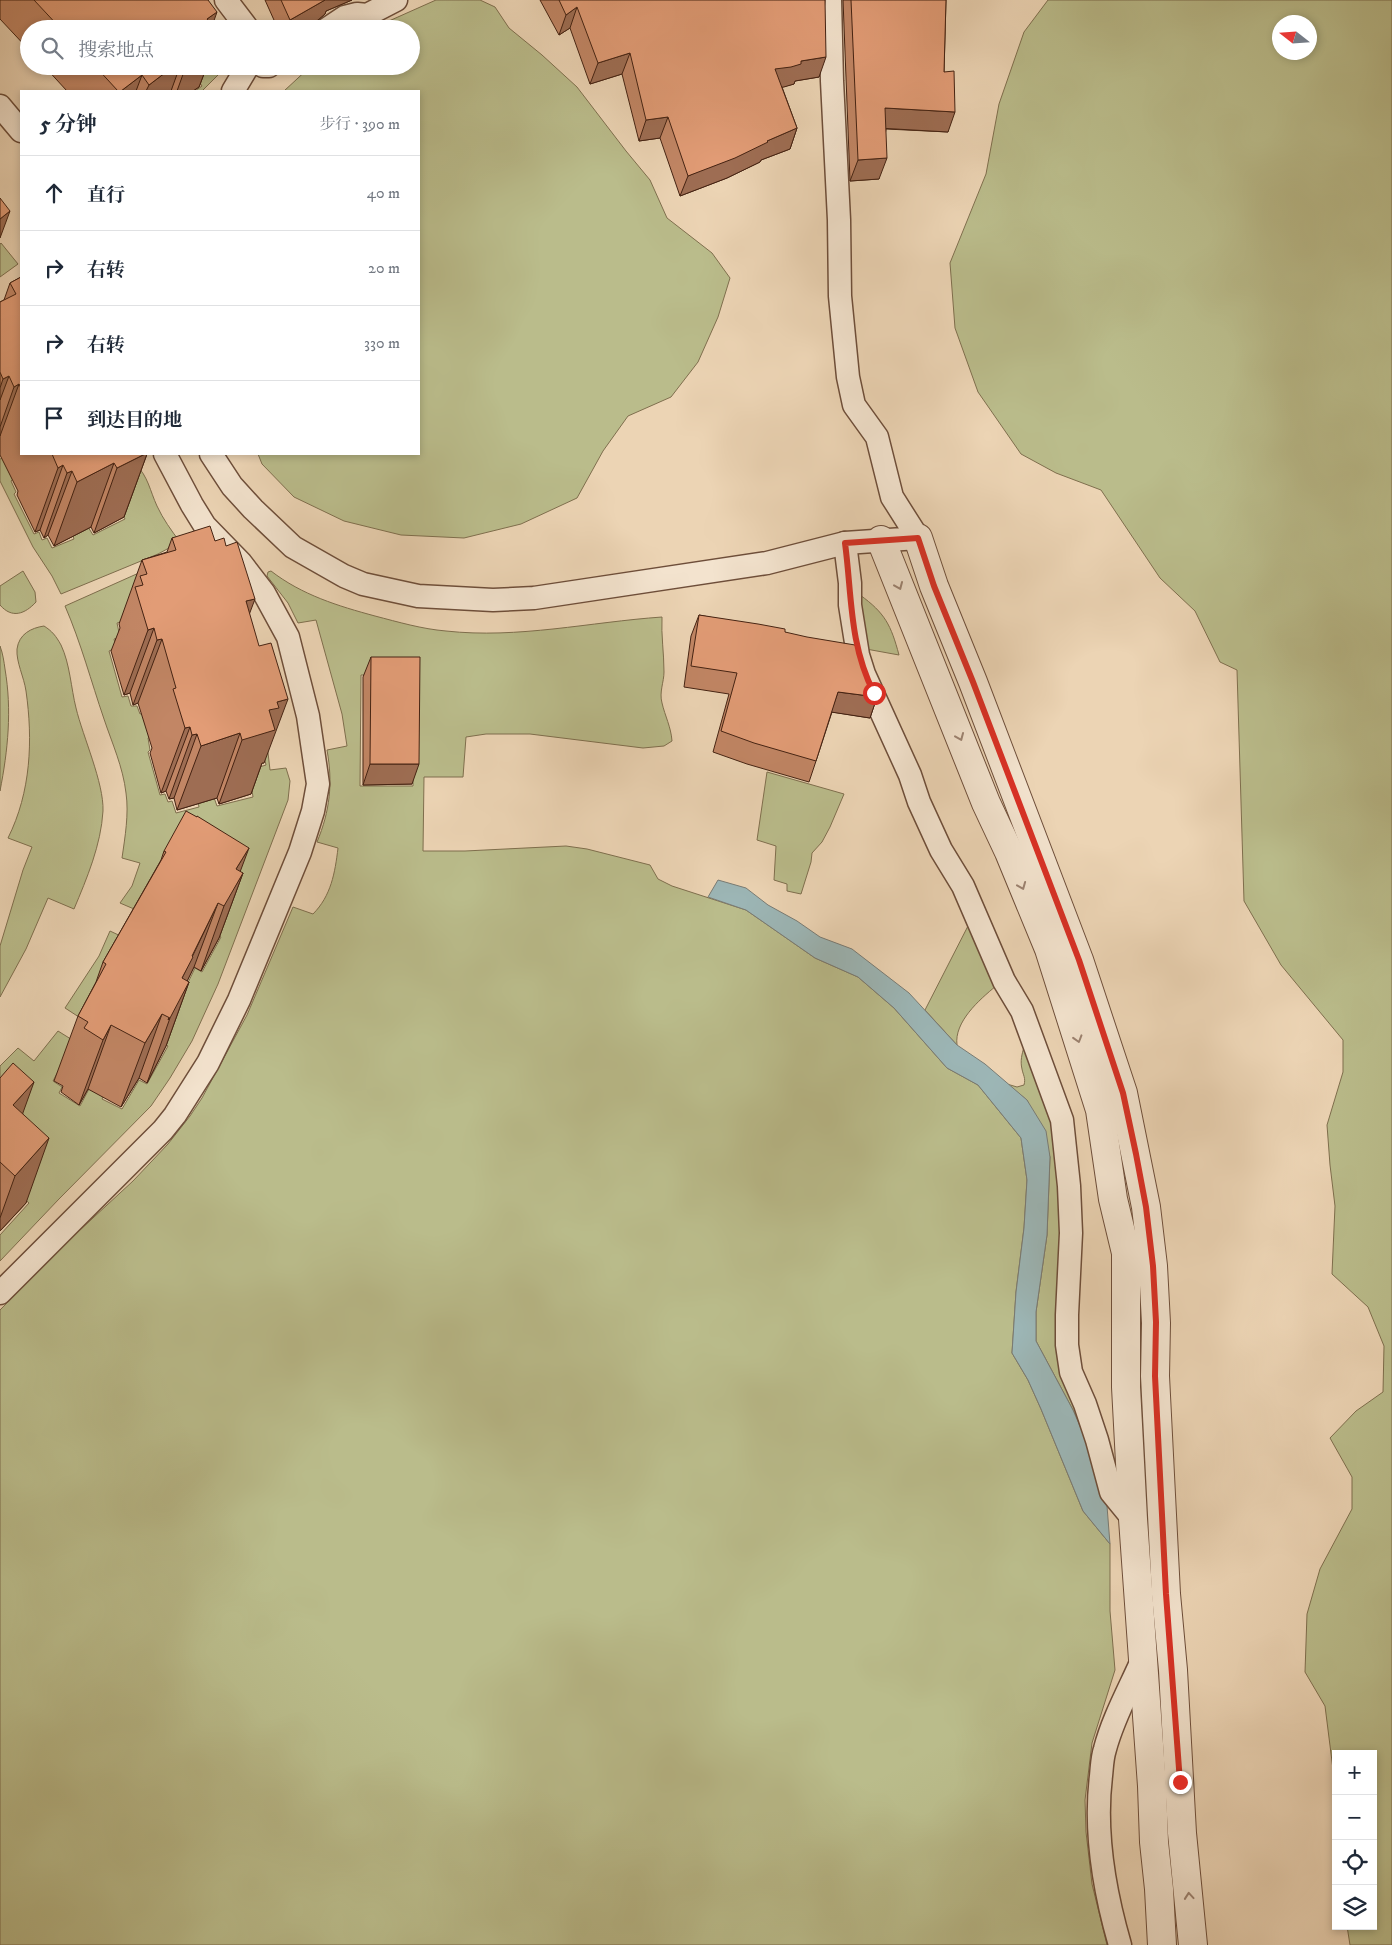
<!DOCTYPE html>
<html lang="zh">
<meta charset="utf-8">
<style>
:root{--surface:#fff;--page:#f6f6f7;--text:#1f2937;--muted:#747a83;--line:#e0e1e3}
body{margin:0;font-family:"IM FELL DW Pica","Noto Serif SC",serif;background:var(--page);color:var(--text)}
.controls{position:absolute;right:15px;bottom:15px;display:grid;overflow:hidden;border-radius:0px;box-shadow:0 2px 8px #0003}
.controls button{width:45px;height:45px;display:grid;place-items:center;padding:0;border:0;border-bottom:1px solid var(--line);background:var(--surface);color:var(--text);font:25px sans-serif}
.compass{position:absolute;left:1272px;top:15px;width:45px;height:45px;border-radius:50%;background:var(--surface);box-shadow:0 2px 8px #0003;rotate:287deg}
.stop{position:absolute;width:15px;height:15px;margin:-11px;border:4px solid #d93025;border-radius:50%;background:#fff}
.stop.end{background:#d93025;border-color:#fff;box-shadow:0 1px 5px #0008}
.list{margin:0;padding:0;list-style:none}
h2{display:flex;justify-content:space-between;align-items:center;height:65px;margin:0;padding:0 20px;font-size:21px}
h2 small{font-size:16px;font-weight:400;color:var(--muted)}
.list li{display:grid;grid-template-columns:32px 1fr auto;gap:15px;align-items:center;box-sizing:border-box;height:75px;padding:0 20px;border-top:1px solid var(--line)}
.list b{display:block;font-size:19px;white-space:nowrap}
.list em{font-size:16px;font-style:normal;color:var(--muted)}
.icon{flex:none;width:28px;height:28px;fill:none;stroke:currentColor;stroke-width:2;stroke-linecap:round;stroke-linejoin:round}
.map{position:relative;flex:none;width:1392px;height:1945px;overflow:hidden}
.search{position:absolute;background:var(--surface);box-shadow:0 2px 8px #0003;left:20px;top:20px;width:400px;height:55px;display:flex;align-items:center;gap:12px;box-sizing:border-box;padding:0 18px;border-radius:28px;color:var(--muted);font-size:19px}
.panel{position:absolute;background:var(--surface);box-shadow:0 2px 8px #0003;left:20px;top:90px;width:400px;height:365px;border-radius:0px}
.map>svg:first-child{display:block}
</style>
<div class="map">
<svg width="1392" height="1945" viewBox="0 0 1392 1945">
<rect width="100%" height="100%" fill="#ecd4b4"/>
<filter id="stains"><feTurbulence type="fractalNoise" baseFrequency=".004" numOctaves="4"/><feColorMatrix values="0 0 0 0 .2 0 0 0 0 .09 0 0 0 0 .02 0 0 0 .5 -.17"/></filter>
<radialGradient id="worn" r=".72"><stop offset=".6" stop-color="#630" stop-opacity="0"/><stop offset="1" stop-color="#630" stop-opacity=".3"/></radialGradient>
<g fill="#babc8b" stroke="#7f6f4e" fill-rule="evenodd">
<path d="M 436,0 L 480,0 L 495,7 L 509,28 L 542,55 L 577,87 L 626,151 L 650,180 L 667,218 L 712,253 L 730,278 L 718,317 L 698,362 L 671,397 L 628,416 L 603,451 L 577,498 L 521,524 L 464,538 L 401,535 L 344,521 L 294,497 L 262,464 L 258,454 L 419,454 L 419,91 L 284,91 L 311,66 L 411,66 L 411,29 L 371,29 Z"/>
<path d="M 1048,0 L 1392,0 L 1392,1945 L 1350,1945 L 1347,1926 L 1373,1926 L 1373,1754 L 1336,1754 L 1336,1793 L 1325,1706 L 1305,1672 L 1307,1614 L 1320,1569 L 1352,1509 L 1352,1477 L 1330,1438 L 1356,1411 L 1383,1392 L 1384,1346 L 1368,1307 L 1332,1274 L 1335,1206 L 1330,1165 L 1327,1125 L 1343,1072 L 1343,1040 L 1281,965 L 1244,901 L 1237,670 L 1220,662 L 1195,611 L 1160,578 L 1101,490 L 1056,473 L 1021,454 L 978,392 L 955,328 L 950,263 L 986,174 L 999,104 L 1024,32 ZM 1280,22 L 1310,22 L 1310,52 L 1280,52 Z"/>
<path d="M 196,66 L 227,66 L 202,91 L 195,91 L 202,86 L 191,70 Z"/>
<path d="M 1,243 L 18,264 L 0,277 L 0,244 Z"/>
<path d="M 21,449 L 14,478 L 11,481 L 16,492 L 14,494 L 34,534 L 39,532 L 42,540 L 47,538 L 52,548 L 74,539 L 70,529 L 85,522 L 93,535 L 125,519 L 117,500 L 136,465 C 148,476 150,491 157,506 C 163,519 171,530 180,542 L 158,554 L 61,594 L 52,576 L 33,547 L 0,481 L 0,459 Z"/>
<path d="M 188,551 L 148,614 L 117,623 L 120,637 L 114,639 L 116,648 L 109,651 L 122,697 L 128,696 L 131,706 L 137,706 L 140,714 L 167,706 L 151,737 L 148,738 L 150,750 L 148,752 L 160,795 L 165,794 L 168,802 L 172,801 L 176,813 L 199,807 L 197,797 L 212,792 L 217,806 L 253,797 L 250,776 L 256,768 L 266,765 L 262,746 L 267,744 L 270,770 L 286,768 L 290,781 L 288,800 L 218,984 L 192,1041 L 170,1078 L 151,1106 L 59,1199 L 0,1261 L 0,1235 L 29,1203 L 0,1176 L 0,1066 L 18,1048 L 34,1061 L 58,1031 L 74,1041 L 53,1081 L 62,1087 L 59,1093 L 80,1106 L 99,1070 L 107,1089 L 102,1099 L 122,1109 L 139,1080 L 147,1084 L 168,1046 L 160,1041 L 195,968 L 202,972 L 221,937 L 215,932 L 141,912 L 120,903 L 132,886 L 140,863 L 122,858 C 125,837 129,814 126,793 C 123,767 112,743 104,719 C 91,681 81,643 65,606 Z"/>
<path d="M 23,571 L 35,592 L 36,602 C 25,614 12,619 0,605 L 0,586 Z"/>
<path d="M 271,571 C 302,595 338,606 375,616 C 398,622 422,629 446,631 C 518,639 590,622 662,617 C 661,635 664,653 664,672 C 664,682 659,692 662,703 C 665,716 671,727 672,741 L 664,746 L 643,748 L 530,734 L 486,734 L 466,737 L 463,777 L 424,777 L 423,851 L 465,851 L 566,846 L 587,849 L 650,865 L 658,879 L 672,886 L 746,910 L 815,958 L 858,977 L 894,1008 L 947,1068 L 978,1085 L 1021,1138 L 1027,1180 L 1024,1228 L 1016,1292 L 1012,1353 L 1028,1380 L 1041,1409 L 1083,1511 L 1110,1544 L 1110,1611 L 1115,1670 L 1092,1743 L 1085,1800 L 1086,1832 L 1092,1884 L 1107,1945 L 0,1945 L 0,1310 L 67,1242 L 133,1181 L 168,1144 L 190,1116 L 202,1098 L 247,1015 L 293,907 L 313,914 C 331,896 335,873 338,848 L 317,842 C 330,811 333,783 327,750 L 347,746 L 342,714 L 316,620 L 298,623 L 288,603 L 267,576 L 268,572 ZM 361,675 L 414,675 L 413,786 L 360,786 Z"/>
<path d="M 860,595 C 885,613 891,625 899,655 L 866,649 Z"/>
<path d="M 44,626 C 52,631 56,636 61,645 C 70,664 71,688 76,708 C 83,737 104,783 103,811 C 101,845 87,878 74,909 L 48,898 L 26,949 L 0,997 L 0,946 L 23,870 L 32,847 L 8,838 C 31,792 33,740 26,691 C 24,677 16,662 17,649 C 19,634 31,628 44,626 Z"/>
<path d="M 0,646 C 3,654 4,662 5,669 C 12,710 8,750 0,791 Z"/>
<path d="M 767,772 L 844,794 L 830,827 L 822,842 L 812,853 L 811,862 L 801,894 L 787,891 L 787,884 L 774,880 L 776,846 L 757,840 Z"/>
<path d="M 969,924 L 973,938 L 996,986 C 979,1000 954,1022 957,1045 L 925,1010 Z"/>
<path d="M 110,931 L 127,939 L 82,1019 L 65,1008 L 99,956 Z"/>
<path d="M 1024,1047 L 1050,1111 L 1060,1204 L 1067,1386 L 1086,1440 L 1073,1410 L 1036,1341 L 1036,1312 L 1047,1235 L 1050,1157 L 1027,1100 L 1007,1084 L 1017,1087 L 1024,1085 C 1026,1078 1023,1075 1022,1069 C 1020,1061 1022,1054 1024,1047 Z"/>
</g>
<path fill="#9cb6b6" stroke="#797b74" d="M 718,880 L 746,888 L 768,905 L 797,921 L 820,937 L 852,949 L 909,993 L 957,1045 L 985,1064 L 1027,1100 L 1046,1131 L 1050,1157 L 1047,1235 L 1036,1312 L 1036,1341 L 1073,1410 L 1086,1440 L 1103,1498 L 1107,1506 L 1110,1544 L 1083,1511 L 1041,1409 L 1028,1380 L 1012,1353 L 1016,1292 L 1024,1228 L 1027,1180 L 1021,1138 L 978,1085 L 947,1068 L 894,1008 L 858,977 L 815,958 L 746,910 L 708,897 Z"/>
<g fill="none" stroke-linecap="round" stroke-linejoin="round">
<defs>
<g id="minor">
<path d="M 226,0 L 248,29"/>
<path d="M 327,29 L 345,17 L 357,14 L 367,15 L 396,0"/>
<path d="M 263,66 L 269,66"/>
<path d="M 233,91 L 248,66"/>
<path d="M 0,106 L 21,131"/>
<path d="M 211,454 L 232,486 L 253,509 L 293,547 L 344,576 L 363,584 L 418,596 L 493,600 L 534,598 L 767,563 L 845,543 L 918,538 L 892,497 L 877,437 L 854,405 L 848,377 L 840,296 L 839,220 L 832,81 L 830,0"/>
<path d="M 845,543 L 850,583 L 850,605 L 858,655 L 864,674 L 910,775 L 919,802 L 941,850 L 963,886 L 1004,981 L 1022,1011 L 1062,1120 L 1069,1186 L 1071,1233 L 1067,1315 L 1067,1345 L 1071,1372 L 1085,1404 L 1097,1440 L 1111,1492 L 1133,1519"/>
<path d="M 0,1293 L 163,1130 L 175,1115 L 208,1063 L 239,1000 L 300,852 L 313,811 L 318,784 L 308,716 L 288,637 L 264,593 L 241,563 L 205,526 L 192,505 L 165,454"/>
<path d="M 1120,1945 C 1104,1890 1094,1833 1101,1776 C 1102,1767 1102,1758 1105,1749 C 1113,1718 1130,1688 1143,1658"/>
</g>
<g id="tertiary">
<path d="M 918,538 L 934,586 L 973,682 L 1079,960 L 1123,1093 L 1146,1207 L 1153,1266 L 1156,1323 L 1155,1376 L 1166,1594 L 1173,1670 L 1182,1833 L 1193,1945"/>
<path d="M 881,540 L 986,803 L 1009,852 L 1049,949 L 1100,1110 L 1113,1199 L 1126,1253 L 1126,1387 L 1133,1519 L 1152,1786 L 1154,1842 L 1159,1889 L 1162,1945"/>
</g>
</defs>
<use href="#minor" stroke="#6e4e3a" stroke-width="25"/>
<use href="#tertiary" stroke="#6e4e3a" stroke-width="30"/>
<use href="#minor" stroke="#f3e3ce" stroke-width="22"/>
<use href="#tertiary" stroke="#f3e3ce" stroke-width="28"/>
</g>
<g fill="#c28665" stroke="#442212">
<path d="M 0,0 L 208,0 L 211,29 L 29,29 L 29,50 L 0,19 Z"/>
<path d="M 265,0 L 352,0 L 326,11 L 325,14 L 318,20 L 303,29 L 278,29 Z"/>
<path d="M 540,0 L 825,0 L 819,77 L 795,81 L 794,84 L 782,87 L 797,128 L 790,149 L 761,160 L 760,162 L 727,178 L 680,196 L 660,138 L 639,141 L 622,74 L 590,84 L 570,28 L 559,35 Z"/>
<path d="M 843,0 L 946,0 L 944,72 L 948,132 L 886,129 L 879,179 L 850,181 Z"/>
<path d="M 44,66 L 207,66 L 199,87 L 193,91 L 67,91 Z"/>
<path d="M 21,277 L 21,454 L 147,454 L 124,517 L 94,533 L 91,527 L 54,546 L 48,535 L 44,538 L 40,530 L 35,532 L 17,495 L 18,491 L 0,455 L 0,302 L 4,300 L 10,283 Z"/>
<path d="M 172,538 L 215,541 L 226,546 L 249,614 L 264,763 L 262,763 L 251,794 L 219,804 L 217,798 L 177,810 L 174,798 L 169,799 L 166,791 L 161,793 L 150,753 L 152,748 L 138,703 L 133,705 L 130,693 L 124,695 L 111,651 L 120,628 L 119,624 L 142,560 L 167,552 Z"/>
<path d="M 699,615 L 785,632 L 877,697 L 870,718 L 832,712 L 816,761 L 809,782 L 747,764 L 713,752 L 729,694 L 684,687 L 691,636 Z"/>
<path d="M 371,657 L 412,784 L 363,785 L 363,677 Z"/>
<path d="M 164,851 L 240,872 L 243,873 L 219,938 L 201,971 L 194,967 L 187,981 L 189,982 L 166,1046 L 147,1083 L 139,1078 L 121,1107 L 88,1089 L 79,1105 L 61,1092 L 63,1086 L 54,1081 L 78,1016 L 96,982 L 103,962 L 161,860 Z"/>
<path d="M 0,1078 L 23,1114 L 26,1203 L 0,1231 Z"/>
</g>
<g fill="#9e6d53" stroke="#442212">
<path d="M 325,0 L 352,0 L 326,11 L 325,14 L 318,20 L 303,29 L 287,29 L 290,20 Z"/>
<path d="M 577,7 L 570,28 L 559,35 L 566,15 Z"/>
<path d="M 217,12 L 211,29 L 204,29 L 207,19 Z"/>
<path d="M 630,53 L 622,74 L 590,84 L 598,63 Z"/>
<path d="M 826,57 L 819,77 L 795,81 L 794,84 L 784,87 L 768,89 L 775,69 L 801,61 Z"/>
<path d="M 174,66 L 180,66 L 171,91 L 146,91 L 149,85 Z"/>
<path d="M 186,66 L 207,66 L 199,87 L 193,91 L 177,91 Z"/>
<path d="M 142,75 L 136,91 L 121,91 Z"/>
<path d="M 885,108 L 955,112 L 948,132 L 878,128 Z"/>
<path d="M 668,117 L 660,138 L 639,141 L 646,120 Z"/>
<path d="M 797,128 L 790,149 L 761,160 L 760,162 L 727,178 L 680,196 L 688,176 L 767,141 Z"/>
<path d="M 887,158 L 879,179 L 850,181 L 858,160 Z"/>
<path d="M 10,211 L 0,238 L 0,219 Z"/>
<path d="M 9,376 L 0,400 L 0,388 L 3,379 Z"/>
<path d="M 19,384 L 0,436 L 0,427 L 14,387 Z"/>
<path d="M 145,454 L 147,454 L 124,517 L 94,533 L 117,468 Z"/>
<path d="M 114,463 L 91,527 L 54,546 L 77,482 Z"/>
<path d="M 63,465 L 40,530 L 35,532 L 58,468 Z"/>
<path d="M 72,471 L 48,535 L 44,538 L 67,473 Z"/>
<path d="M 255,599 L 231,663 L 246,601 Z"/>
<path d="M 154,628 L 130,693 L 124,695 L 148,630 Z"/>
<path d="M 162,639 L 138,703 L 133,705 L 157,640 Z"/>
<path d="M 838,692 L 877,697 L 870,718 L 831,712 Z"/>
<path d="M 288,699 L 264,763 L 262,763 L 251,794 L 219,804 L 242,740 L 277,702 Z"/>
<path d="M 190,727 L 166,791 L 161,793 L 185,728 Z"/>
<path d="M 240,733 L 217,798 L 177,810 L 201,746 Z"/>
<path d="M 197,734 L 174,798 L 169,799 L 192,735 Z"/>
<path d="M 370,764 L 419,764 L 412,784 L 363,785 Z"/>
<path d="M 249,848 L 234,888 L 243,873 L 219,938 L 201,971 L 224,906 L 236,869 Z"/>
<path d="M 218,903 L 194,967 L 176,1004 L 189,982 L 166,1046 L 147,1083 L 170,1018 L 168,1020 L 182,978 Z"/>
<path d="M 162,1014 L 139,1078 L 121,1107 L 145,1043 Z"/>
<path d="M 111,1025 L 88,1089 L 79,1105 L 103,1040 Z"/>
<path d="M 34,1082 L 11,1146 L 13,1105 Z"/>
<path d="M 49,1138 L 26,1203 L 0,1231 L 0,1218 L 15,1176 Z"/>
</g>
<g fill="#e29c76" stroke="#442212">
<path d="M 34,0 L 208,0 L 217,12 L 207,19 L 211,24 L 204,29 L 61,29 Z"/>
<path d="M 281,0 L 325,0 L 290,20 Z"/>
<path d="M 559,0 L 825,0 L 826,57 L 801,61 L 801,64 L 791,67 L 775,69 L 797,128 L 767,141 L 768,142 L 735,158 L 688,176 L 668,117 L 646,120 L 630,53 L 598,63 L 577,7 L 566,15 Z"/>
<path d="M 851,0 L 946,0 L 944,72 L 954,71 L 955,112 L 885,108 L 887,158 L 858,160 Z"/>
<path d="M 95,66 L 174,66 L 149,85 L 142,75 L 121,91 L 118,91 Z"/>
<path d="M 0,198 L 10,211 L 0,219 Z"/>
<path d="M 21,277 L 21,388 L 19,384 L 14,387 L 9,376 L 3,379 L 0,372 L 0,302 L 16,294 L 10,283 Z"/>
<path d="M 52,454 L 145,454 L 117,468 L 114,463 L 77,482 L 72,471 L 67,473 L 63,465 L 58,468 Z"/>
<path d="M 210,526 L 215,541 L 224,538 L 226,546 L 237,542 L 255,599 L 246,601 L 259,646 L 271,643 L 288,699 L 277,702 L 279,708 L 269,710 L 275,730 L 242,740 L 240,733 L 201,746 L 197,734 L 192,735 L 190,727 L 185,728 L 173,689 L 176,688 L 162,639 L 157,640 L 154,628 L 148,630 L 135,587 L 143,585 L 140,576 L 147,574 L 142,560 L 176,550 L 172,538 Z"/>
<path d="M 699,615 L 758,624 L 785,629 L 785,632 L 807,637 L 855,645 L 877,697 L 838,692 L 816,761 L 754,743 L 721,731 L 737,673 L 691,666 Z"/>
<path d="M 371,657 L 420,657 L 419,764 L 370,764 Z"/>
<path d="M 186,811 L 197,817 L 197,816 L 249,848 L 236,869 L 243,873 L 224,906 L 218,903 L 192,956 L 193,957 L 182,978 L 189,982 L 170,1018 L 162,1014 L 145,1043 L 111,1025 L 103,1040 L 84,1028 L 88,1022 L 78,1016 L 106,964 L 103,962 L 166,852 L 164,851 Z"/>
<path d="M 13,1063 L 34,1082 L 13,1105 L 49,1138 L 15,1176 L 0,1162 L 0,1078 Z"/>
</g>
<defs><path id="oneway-chevron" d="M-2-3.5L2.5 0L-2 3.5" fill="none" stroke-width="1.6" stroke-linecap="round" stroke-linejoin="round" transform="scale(1.25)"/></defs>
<g stroke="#9c8270">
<use href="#oneway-chevron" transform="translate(899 586) rotate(67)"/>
<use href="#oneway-chevron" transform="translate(960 737) rotate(67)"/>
<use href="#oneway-chevron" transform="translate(1022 886) rotate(68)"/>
<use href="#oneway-chevron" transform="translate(1078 1039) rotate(73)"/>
<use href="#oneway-chevron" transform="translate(1189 1896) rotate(-95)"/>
</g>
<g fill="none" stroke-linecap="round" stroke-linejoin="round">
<path stroke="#d93025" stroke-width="6" d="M 874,693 C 849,644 852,595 845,543 L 918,538 L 934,586 L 973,682 L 1079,960 L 1123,1093 L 1136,1154 L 1146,1207 L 1153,1266 L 1156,1322 L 1155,1376 L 1166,1594 L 1180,1782"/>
</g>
<rect width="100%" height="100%" filter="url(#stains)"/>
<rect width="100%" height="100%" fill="url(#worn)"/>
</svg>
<div class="controls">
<button>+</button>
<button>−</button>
<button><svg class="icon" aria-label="locate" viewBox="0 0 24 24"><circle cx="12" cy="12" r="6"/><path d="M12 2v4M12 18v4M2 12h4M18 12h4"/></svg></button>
<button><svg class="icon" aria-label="layers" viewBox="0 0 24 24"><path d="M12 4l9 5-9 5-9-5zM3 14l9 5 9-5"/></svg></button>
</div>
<svg class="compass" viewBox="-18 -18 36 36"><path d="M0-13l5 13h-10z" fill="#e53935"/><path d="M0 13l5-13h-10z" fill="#747a83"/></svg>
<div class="stop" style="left:874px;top:693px"></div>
<div class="stop end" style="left:1180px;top:1782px"></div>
<div class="search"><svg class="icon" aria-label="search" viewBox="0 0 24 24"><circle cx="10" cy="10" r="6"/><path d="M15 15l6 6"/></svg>搜索地点</div>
<section class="panel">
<h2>5 分钟<small>步行 · 390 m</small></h2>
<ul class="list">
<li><svg class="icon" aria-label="ahead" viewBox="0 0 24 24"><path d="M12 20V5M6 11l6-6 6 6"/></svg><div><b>直行</b></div><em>40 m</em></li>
<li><svg class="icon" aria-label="right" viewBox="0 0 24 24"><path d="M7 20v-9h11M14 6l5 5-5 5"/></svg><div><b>右转</b></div><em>20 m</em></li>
<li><svg class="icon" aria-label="right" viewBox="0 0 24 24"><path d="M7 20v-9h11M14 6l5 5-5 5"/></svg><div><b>右转</b></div><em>330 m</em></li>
<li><svg class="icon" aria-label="arrive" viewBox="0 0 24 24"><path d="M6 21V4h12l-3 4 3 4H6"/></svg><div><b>到达目的地</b></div></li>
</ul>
</section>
</div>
